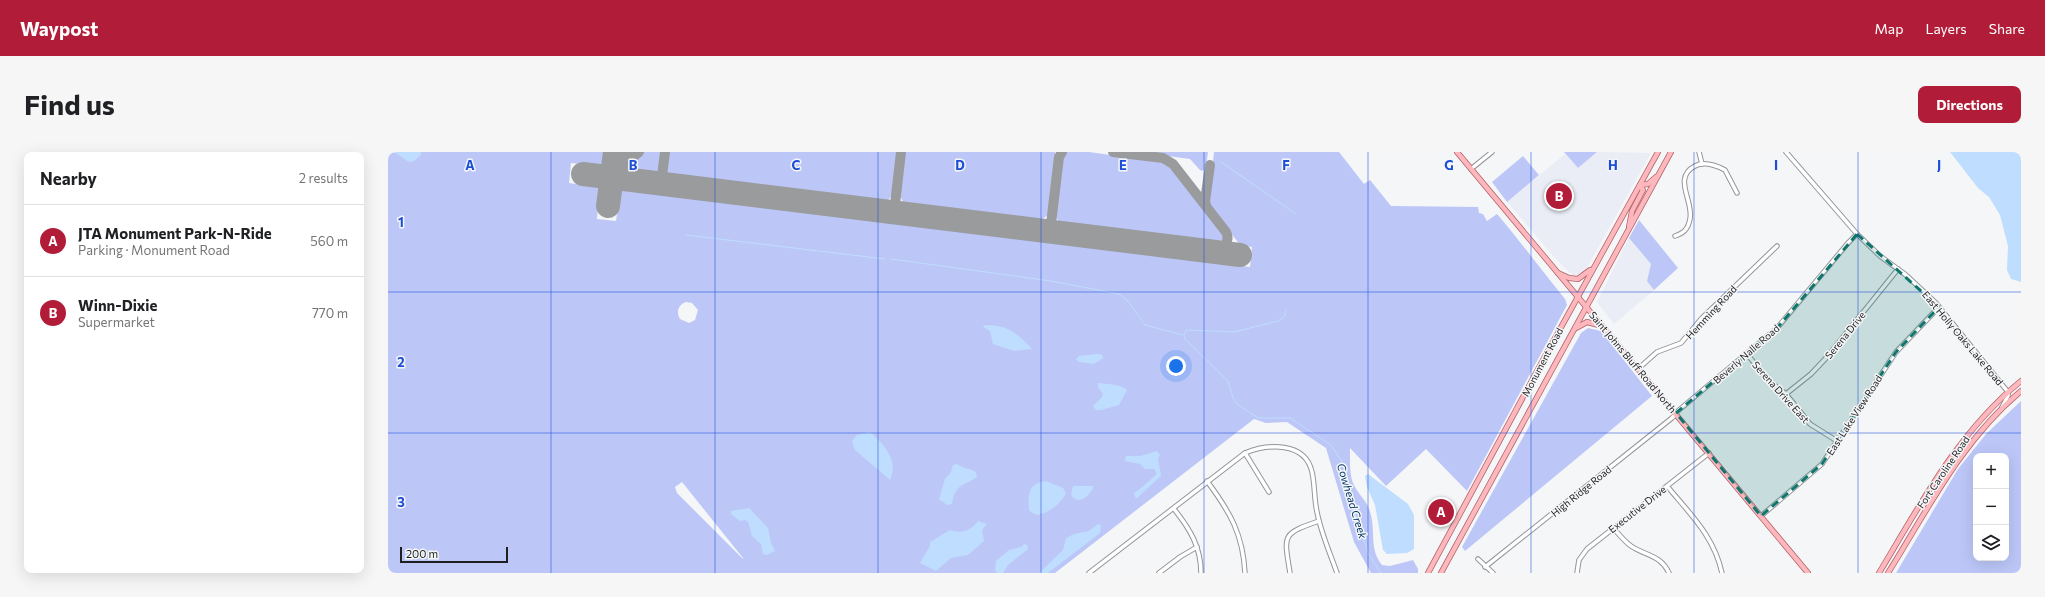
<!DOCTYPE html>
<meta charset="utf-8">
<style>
:root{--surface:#fff;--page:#f6f6f6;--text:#202124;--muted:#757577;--line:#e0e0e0;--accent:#b11d38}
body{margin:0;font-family:Commissioner,sans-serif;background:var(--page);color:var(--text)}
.controls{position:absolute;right:12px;bottom:12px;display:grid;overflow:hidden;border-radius:8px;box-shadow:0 4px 16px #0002}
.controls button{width:36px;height:36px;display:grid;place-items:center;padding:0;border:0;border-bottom:1px solid var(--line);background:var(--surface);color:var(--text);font:20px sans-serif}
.scale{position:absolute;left:12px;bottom:10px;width:108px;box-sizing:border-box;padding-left:4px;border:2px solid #1f1f20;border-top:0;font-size:11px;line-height:14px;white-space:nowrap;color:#1f1f20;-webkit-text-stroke:3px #f5f6f8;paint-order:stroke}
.you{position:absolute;left:788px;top:214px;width:14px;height:14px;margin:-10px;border:3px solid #fff;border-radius:50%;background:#1a73e8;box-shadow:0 0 0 6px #1a73e833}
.badge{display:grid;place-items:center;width:26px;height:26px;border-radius:50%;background:var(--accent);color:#fff;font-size:13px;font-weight:700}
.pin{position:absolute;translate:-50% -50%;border:2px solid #fff;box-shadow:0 1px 4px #0006}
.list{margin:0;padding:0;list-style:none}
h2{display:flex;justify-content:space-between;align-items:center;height:52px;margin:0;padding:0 16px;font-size:17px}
h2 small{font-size:13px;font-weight:400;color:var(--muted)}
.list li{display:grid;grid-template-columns:26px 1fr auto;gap:12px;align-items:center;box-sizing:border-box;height:72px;padding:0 16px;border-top:1px solid var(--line)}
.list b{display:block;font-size:15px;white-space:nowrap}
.list p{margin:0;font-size:13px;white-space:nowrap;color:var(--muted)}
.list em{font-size:13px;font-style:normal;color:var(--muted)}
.icon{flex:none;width:22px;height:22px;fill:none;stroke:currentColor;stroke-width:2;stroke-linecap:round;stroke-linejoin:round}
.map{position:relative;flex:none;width:1633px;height:421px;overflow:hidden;border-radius:8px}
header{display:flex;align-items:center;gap:24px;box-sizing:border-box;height:56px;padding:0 20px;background:var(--accent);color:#fff}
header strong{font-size:19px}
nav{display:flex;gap:22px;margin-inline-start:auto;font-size:14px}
.intro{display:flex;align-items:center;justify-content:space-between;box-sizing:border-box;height:96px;padding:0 24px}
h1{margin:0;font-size:28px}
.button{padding:10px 18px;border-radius:8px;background:var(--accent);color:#fff;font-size:14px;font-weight:700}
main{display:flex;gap:24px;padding:0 24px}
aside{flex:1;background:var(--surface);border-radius:8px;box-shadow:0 4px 16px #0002}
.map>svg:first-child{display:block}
</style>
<header>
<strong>Waypost</strong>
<nav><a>Map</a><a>Layers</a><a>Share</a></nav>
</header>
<div class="intro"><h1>Find us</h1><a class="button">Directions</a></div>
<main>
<aside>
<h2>Nearby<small>2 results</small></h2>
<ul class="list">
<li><span class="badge">A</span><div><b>JTA Monument Park-N-Ride</b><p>Parking · Monument Road</p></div><em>560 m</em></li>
<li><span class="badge">B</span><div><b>Winn-Dixie</b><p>Supermarket</p></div><em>770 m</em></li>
</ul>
</aside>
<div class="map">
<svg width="1633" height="421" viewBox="0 0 1633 421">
<rect width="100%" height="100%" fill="#f5f6f8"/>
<g fill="#eaecf6">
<path d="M 1209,0 L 1263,1 L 1197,119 L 1191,123 L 1185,124 L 1168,107 L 1119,50 L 1177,2 L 1190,16 Z"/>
<path d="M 1241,86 L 1263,112 L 1259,129 L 1266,138 L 1226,172 L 1209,150 Z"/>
</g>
<g fill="#bcc7f8" fill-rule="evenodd">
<path d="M 0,0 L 33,3 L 32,0 L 216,0 L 215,11 L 211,14 L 183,11 L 181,31 L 209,35 L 211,37 L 209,67 L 228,69 L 232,41 L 235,38 L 862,115 L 864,95 L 852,93 L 821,52 L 826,0 L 951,0 L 976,32 L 982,28 L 1003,54 L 1090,55 L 1091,61 L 1095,62 L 1099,69 L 1109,62 C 1133,90 1154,119 1177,147 L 1179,153 L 1079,339 L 1038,297 L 998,334 L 962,296 C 962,307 961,323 966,333 C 970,342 978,348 981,357 C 989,377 980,396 994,413 L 1002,414 L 1025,408 L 1030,417 L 1030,421 L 983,421 L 966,390 L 938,296 L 899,270 L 878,271 L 866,267 L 667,421 L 0,421 ZM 298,150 L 304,151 L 310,158 L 307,168 L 301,171 L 292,167 C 288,160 290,153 298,150 ZM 294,330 L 355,406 L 355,407 L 289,341 L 287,335 Z"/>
<path d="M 256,0 L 274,0 L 271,18 L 268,21 L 243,18 L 241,16 L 242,11 Z"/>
<path d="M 279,0 L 511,0 L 506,40 L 499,50 L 280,22 L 277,17 Z"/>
<path d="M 516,0 L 667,0 L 668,9 L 660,63 L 653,68 L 516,52 L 511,42 Z"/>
<path d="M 678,0 L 701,0 L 780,11 L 836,82 L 835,87 L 831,90 L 672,71 L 667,64 L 674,9 Z"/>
<path d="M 750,0 L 820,0 L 818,16 L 814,19 L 812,18 L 802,7 Z"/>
<path d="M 1176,0 L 1209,0 L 1190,16 Z"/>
<path d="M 1135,4 L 1151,23 L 1119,50 L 1104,30 Z"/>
<path d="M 1251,68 L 1290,116 L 1266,138 L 1259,129 L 1263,112 L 1241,86 Z"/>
<path d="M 1200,176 L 1213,179 L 1264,244 L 1077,399 L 1074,395 L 1193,181 Z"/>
<path d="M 1633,249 L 1633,421 L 1508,421 L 1570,317 L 1598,282 ZM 1588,304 L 1618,304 L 1618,406 L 1588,406 Z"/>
</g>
<g fill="#bfddfe">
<path d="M 6,0 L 32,0 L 33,3 L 26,9 L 21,10 Z"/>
<path d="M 1562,0 L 1633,0 L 1633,130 L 1623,127 L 1619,118 L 1620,94 L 1612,63 L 1601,45 L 1590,36 Z"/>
<path d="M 597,173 C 620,173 629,181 644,197 L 626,199 L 605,192 L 602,179 L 595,175 Z"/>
<path d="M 709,202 L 714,203 L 715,206 L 706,212 L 691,210 L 688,207 L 691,204 Z"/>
<path d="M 710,231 C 718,232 733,232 739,238 L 731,253 L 713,258 L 708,258 L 705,254 L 714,245 L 715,242 L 710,235 Z"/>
<path d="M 482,280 C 496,292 511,309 502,328 L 467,298 L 464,289 L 469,283 Z"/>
<path d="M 769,299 L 772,303 L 770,307 L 773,324 L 748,347 L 746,341 L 753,336 L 769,322 L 766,317 L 757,317 L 752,312 L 737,309 L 738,304 L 752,304 Z"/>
<path d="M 569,312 C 575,317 582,316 588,320 L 589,325 C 574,335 568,331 564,352 L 559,353 L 551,347 L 557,327 L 563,320 L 565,313 Z"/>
<path d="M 980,322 L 1020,352 L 1026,363 L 1026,397 L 1019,401 L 999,402 L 995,398 L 987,353 L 979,335 L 977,324 Z"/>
<path d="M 658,329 L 675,336 L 678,341 C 675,349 662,360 653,362 C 648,364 644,361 641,358 C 640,343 640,331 658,329 Z"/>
<path d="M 685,334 L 705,334 L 705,337 C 700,344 691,354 683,343 Z"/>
<path d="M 361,356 L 380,376 L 383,391 L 387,399 L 379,403 L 375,402 L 373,392 L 364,384 L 360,370 L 357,368 L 352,369 L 343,362 L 343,359 C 349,357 355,358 361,356 Z"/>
<path d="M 590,369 L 599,372 L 594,378 L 596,389 L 580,403 L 563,406 L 548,419 L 532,411 L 542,394 L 542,390 L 562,378 C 575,382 582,379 590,369 Z"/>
<path d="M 710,372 L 713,373 L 712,381 L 660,421 L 651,421 L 675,398 L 678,386 L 686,382 L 701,379 Z"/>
<path d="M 636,392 L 639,393 L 640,397 L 620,413 L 615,421 L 609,421 L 607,418 L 608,409 L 621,398 L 633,395 Z"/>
</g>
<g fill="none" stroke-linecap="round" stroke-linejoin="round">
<g stroke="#bfddfe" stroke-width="1">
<path d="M 833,10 L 908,62"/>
<path d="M 298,83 L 497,107"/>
<path d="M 503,107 L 663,129 L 731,142 L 740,149 L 757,173 L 795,183"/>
<path d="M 898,158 L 896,165 L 890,169 L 846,180 L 798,178 L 796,183 L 797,187 L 840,229 L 845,246 L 849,252 L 870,266 L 902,266 L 943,293 L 956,313 L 967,361 L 980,401 L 992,420 L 994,421"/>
</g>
<g stroke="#9a9b9c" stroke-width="10">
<path d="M 233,0 L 244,5"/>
<path d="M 725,0 L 775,6 L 785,12 L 838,80 C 843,90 835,96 826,100"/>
<path d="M 231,27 L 236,12 L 251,0"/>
<path d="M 273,32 L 277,0"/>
<path d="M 818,54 L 817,49 L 822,13"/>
<path d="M 506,61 L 513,0"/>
<path d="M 662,80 L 671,5 L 674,0"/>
</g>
<g stroke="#9a9b9c" stroke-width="24">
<path d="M 195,22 L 852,103"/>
<path d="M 220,54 L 227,0"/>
</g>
<defs>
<g id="minor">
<path d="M 1311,0 L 1314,12"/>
<path d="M 1398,0 L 1469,82 L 1492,104 L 1518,123 L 1548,151 L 1620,240 L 1620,244 L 1614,255"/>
<path d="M 1083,17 L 1104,0"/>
<path d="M 1287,84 C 1296,81 1300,77 1302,67 C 1306,49 1284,26 1307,14 C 1316,9 1329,14 1337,18 L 1349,41"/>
<path d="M 1359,202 L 1381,229 L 1398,242 L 1422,272 L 1449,289"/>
<path d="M 1251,216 L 1269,200 L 1293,191 L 1314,166 L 1389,94"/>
<path d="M 1398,242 L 1423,222 L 1439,205 L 1510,117"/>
<path d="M 857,301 L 881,340"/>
<path d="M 819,329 C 842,360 855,382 857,421"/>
<path d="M 1279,334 C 1302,362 1326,384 1334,421"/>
<path d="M 786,357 C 802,377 813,395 813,421"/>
<path d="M 1373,364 L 1434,312 L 1508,200 L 1551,155"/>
<path d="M 1225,376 C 1231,382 1236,389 1243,394 C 1258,404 1273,403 1281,421"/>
<path d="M 1090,407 L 1105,421"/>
<path d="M 1097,415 L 1284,266 L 1291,258 L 1390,175 L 1460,91 L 1469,82"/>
<path d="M 701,421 L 857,301 C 879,292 917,289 924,320 C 927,333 926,347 929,360 C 933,381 942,401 949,421"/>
<path d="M 771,421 L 792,405 L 809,395"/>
<path d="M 902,421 C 896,383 893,382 931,369"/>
<path d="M 1189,421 L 1191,408 L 1199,397 L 1321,301"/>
</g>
<g id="major">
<path d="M 1069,0 L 1420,421"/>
<path d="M 1252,33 L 1260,32 L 1268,25"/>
<path d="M 1241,75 L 1244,59 L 1255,38 L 1252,33"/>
<path d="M 1170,121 L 1181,126 L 1190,127 L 1202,118"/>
<path d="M 1188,176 L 1199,170 L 1214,174"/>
<path d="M 1040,421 L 1161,197 L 1270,0"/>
<path d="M 1053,421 L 1283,0"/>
<path d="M 1491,421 C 1532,353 1570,280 1633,229"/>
<path d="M 1500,421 C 1540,357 1574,288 1633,239"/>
</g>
</defs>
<use href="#minor" stroke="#969698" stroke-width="5.5"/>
<use href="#major" stroke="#af6369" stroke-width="6"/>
<use href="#minor" stroke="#fff" stroke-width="3.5"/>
<use href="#major" stroke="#feb7bc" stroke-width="4.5"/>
</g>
<path fill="#0f766e" fill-opacity="0.2" stroke="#0f766e" stroke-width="3" stroke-dasharray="8 5" stroke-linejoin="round" d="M 1469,82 L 1551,155 L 1508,200 L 1434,312 L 1373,364 L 1288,261 L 1390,175 Z"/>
<path fill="none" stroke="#1d4ed8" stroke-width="1" stroke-opacity="0.55" d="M 163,0 L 163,421M 327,0 L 327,421M 490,0 L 490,421M 653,0 L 653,421M 816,0 L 816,421M 980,0 L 980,421M 1143,0 L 1143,421M 1306,0 L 1306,421M 1470,0 L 1470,421M 0,140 L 1633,140M 0,281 L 1633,281"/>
<g text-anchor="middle" stroke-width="3" stroke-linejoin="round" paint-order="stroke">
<g font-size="10" fill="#1f1f20" stroke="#f5f6f8">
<text transform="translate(1323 160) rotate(-47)" y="4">Hemming Road</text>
<text transform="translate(1457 183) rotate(-51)" y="4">Serena Drive</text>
<text transform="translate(1575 186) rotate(50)" y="4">East Holly Oaks Lake Road</text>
<text transform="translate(1358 202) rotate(-41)" y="4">Beverly Nalle Road</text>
<text transform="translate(1154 210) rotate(-62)" y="4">Monument Road</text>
<text transform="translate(1245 210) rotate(50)" y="4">Saint Johns Bluff Road North</text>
<text transform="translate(1393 240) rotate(48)" y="4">Serena Drive East</text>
<text transform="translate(1466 263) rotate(-57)" y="4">East Lake View Road</text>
<text transform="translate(1555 320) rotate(-56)" y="4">Fort Caroline Road</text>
<text transform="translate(1193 339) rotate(-39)" y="4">High Ridge Road</text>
<text transform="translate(1249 357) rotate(-38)" y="4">Executive Drive</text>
</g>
<g font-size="11" font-style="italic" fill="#003665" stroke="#f5f6f8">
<text transform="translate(964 349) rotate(73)" y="4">Cowhead Creek</text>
</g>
</g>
<g font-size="13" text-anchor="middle" font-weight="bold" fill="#1d4ed8" stroke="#f5f6f8" stroke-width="3" stroke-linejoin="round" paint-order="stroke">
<text x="82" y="18">A</text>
<text x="245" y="18">B</text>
<text x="408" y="18">C</text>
<text x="572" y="18">D</text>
<text x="735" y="18">E</text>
<text x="898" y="18">F</text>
<text x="1061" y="18">G</text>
<text x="1225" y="18">H</text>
<text x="1388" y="18">I</text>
<text x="1551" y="18">J</text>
<text x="13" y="75">1</text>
<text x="13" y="215">2</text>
<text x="13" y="355">3</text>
</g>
</svg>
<div class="controls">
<button>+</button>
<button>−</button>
<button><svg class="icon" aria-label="layers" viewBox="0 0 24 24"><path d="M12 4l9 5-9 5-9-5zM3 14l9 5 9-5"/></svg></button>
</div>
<div class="scale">200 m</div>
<div class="you"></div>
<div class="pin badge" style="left:1053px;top:360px">A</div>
<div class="pin badge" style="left:1171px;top:44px">B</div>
</div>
</main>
